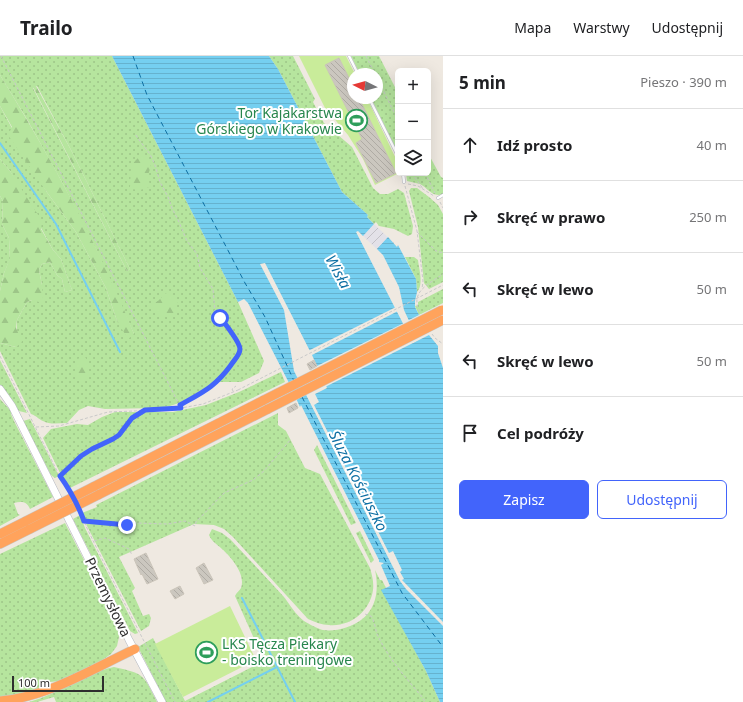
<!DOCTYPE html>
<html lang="pl">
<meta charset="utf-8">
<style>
:root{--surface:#fff;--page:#f6f6f6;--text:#202124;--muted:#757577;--line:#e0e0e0;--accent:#4264fb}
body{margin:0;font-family:"Noto Sans",sans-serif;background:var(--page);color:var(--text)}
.controls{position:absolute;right:12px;top:12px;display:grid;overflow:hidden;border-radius:6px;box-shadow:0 4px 16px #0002}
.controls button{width:36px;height:36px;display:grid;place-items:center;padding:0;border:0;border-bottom:1px solid var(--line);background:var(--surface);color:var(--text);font:20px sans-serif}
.compass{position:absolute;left:347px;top:12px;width:36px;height:36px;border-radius:50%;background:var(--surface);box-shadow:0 4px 16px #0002;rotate:275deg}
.scale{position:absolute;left:12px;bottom:10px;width:92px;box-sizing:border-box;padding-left:4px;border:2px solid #2e2e2e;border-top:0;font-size:11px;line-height:14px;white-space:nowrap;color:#2e2e2e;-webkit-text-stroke:3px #fff;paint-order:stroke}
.stop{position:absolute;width:12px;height:12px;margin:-9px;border:3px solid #4264fb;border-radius:50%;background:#fff}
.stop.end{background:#4264fb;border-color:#fff;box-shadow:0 1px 4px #0008}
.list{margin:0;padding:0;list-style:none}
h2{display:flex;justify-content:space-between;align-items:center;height:52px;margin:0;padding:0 16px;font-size:17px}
h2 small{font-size:13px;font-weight:400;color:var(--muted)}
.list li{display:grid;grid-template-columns:26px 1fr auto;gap:12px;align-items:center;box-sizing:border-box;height:72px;padding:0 16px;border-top:1px solid var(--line)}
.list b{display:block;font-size:15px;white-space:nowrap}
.list em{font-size:13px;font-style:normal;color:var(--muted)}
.actions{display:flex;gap:8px;padding:12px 16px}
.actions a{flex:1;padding:9px 0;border:1px solid var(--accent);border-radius:6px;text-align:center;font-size:14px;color:var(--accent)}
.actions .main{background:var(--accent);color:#fff}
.icon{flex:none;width:22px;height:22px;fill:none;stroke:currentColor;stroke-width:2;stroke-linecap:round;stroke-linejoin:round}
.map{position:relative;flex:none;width:443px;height:646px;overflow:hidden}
header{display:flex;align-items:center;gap:24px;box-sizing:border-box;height:56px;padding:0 20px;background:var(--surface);border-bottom:1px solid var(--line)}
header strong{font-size:19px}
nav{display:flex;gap:22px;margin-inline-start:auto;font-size:14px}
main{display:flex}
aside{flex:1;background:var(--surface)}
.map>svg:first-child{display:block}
</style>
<header>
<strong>Trailo</strong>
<nav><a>Mapa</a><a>Warstwy</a><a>Udostępnij</a></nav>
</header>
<main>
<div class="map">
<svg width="443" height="646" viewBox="0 0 443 646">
<defs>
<pattern id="industrial-furrows" width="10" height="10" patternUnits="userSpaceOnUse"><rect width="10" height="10" fill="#e3e1e8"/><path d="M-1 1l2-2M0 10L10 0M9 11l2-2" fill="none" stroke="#c3c1c7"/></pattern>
<pattern id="grass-dots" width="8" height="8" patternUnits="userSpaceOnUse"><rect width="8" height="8" fill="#b6e59e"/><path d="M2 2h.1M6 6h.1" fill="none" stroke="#9dc588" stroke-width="1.8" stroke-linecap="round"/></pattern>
<pattern id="forest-firs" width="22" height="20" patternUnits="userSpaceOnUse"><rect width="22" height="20" fill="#b6e59e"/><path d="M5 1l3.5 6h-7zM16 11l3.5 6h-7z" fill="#9dc588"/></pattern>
<pattern id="water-rules" width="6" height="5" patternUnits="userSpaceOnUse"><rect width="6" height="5" fill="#75cff0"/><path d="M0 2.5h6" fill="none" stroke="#66b2ce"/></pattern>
<pattern id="building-back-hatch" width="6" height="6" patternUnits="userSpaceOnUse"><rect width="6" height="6" fill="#cbc7bf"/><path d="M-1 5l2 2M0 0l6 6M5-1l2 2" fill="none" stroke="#afaba4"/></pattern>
</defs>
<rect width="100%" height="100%" fill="#efe9e1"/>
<path fill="url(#industrial-furrows)" d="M 374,168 L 394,187 L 383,199 L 363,180 Z"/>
<g fill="url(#grass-dots)" fill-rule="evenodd">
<path d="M 0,0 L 112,0 L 238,246 L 264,305 L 259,317 L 241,326 L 215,326 L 182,346 L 170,350 L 157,352 L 105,353 L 88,350 L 79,354 L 67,367 C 59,367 50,369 43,365 C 38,363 37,360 31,358 L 0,295 L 0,287 L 16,291 L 17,264 L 27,246 L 32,244 L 42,229 L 39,214 L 42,208 L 50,206 L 57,219 L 62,223 L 65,236 L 72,234 L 61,203 L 53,194 L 10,115 L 0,103 L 0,50 L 46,135 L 76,176 L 106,232 L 117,265 L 134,278 L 96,193 L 63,128 L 28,65 L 0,19 ZM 37,30 L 71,94 L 130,213 L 127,215 L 33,32 Z"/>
<path d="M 269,0 L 293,0 L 315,43 L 313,46 L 324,67 L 352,91 L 373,132 L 380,138 L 388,138 L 398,133 L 404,137 L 413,170 L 412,178 L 408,180 L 394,173 L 379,170 L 376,166 L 374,168 L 367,161 L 368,159 L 342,136 L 278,13 Z"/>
<path d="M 351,0 L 379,0 L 398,37 L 398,97 L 371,42 L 377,42 L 377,18 L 360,18 Z"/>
<path d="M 428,97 L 441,121 L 443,122 L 443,138 C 432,142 428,132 420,128 C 416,127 411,126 407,125 L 406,117 L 428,117 Z"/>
<path d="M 411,132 L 417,132 L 429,141 L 438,149 L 443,158 L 443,226 L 429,233 L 424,227 L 418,171 L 409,135 Z"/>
<path d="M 0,140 L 3,145 L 2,168 L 9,182 L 10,203 L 4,217 L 0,235 Z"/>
<path d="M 405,201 L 414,201 L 418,204 C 419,213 424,229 417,236 L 416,223 Z"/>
<path d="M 443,233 L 443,247 L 419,259 L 415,250 L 418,249 L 418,246 Z"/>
<path d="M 0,304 L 27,357 L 19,355 L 0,330 Z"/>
<path d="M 281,316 L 285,326 L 70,432 L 61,419 L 43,382 L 51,373 L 77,368 L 88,369 L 102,361 L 115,356 L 173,356 L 206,349 L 239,336 Z"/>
<path d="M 0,343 L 12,356 L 11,358 L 14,365 L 53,441 L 30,453 C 27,445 21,445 14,447 L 18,458 L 20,459 L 0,470 Z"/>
<path d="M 278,357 L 278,369 L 286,375 L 305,412 L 320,418 L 370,512 C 372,519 374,526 373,534 C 370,555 351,571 329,569 C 322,569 315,566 308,563 L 233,481 L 224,473 L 214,469 L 194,468 L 119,501 L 135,532 L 132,535 L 143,560 L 149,558 L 151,562 L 149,570 L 141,575 L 87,470 L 82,457 L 97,451 L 96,449 Z"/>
<path d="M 30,363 L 59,420 L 55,422 L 51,419 L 23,365 Z"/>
<path d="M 317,389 L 356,467 L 351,469 L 314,394 Z"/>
<path d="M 80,459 L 85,472 L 138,577 L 135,578 L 130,575 L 79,475 L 73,463 Z"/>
<path d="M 65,467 L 119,572 L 119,581 L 117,590 L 111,598 L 98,607 L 59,625 L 50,626 L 38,634 L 19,639 L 0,641 L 0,498 Z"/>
<path d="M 212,473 L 222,477 L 230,483 C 248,502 267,522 284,541 C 290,549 296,559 304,565 C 309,568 318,573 323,574 C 336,576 351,571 361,564 C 377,553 379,532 375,514 L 380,524 L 382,524 L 386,532 L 382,534 L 426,615 L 440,646 L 166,646 L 138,591 L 153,582 L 185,645 L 264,605 L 235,540 C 236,537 240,534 241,532 C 246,518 231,501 222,493 C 217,488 212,486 209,479 Z"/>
<path d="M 360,475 L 374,504 L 371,507 L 356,477 Z"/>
<path d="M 114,611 C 145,618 143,618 157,646 L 56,646 L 54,641 L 37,646 L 29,646 C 59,638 84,617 114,611 Z"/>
</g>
<g fill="url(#forest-firs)">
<path d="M 0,19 C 51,102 98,188 134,278 L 128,283 L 117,265 L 106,232 L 76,176 L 46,135 L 8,79 L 12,71 L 0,50 Z"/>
<path d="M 36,30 L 71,94 L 130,213 L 127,215 L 33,31 Z"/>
<path d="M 141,99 L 143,99 L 151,110 L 148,119 L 150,131 L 140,134 L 131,133 L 130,131 L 131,109 Z"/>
<path d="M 0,103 L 10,115 L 42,165 L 41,173 L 53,194 L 61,203 L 72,234 L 65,236 L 62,223 L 57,219 L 50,206 L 42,208 L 39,214 L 42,229 L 43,243 L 39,246 L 32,244 L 27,246 L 17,264 L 16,272 L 22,286 L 16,291 L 0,287 L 0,235 L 4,217 L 10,202 L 9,182 L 2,168 L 3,145 L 0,140 Z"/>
<path d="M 166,237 L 175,241 L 178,246 L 175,256 L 170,261 L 159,260 L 152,254 L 152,248 L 158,245 Z"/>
<path d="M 85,301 L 88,306 L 88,324 L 83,326 L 77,321 L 77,303 Z"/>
</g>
<g fill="#c9ec9a">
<path d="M 299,0 L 346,0 L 355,18 L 353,18 L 353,42 L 367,42 L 398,107 L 398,117 L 399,117 L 375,129 L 363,103 L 348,79 L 325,52 Z"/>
<path d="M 230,550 L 256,604 L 183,641 L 155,588 Z"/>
</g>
<path fill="url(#water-rules)" d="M 112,0 L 269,0 L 278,13 L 342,136 L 368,159 L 367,161 L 374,168 L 363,180 L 358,175 L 356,176 L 413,287 L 418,284 L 404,254 L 399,231 L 383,199 L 377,193 L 388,181 L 397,191 L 398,189 L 416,223 L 417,236 L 415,245 L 415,251 L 429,279 L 438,290 L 438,297 L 443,312 L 443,566 L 402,524 L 404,523 L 400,516 L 402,514 L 393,495 L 389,497 L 314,349 L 319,346 L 315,338 L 327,332 L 312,299 L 265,207 L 260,208 L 284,254 L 294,315 L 400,525 L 406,533 L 443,570 L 443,646 L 440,646 L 426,615 L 381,534 L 390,530 L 381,509 L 384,507 L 379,506 L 379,504 L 301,349 L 300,351 L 288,325 L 248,247 L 244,243 L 238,246 Z"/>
<g fill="#efe9e1">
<path d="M 396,251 L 398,255 L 310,300 L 308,295 Z"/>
<path d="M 421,258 L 431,278 L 313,337 L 324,331 L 315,311 L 404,267 L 413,285 L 416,284 L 407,265 Z"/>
</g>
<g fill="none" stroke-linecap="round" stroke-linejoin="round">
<g stroke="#75cff0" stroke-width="2">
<path d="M 0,87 L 56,168 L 120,296"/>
<path d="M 242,542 L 295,646"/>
<path d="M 208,646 L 277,611"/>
</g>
<g stroke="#0d6fa3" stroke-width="1" stroke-dasharray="5 4" stroke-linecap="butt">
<path d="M 133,0 L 147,39 L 245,227 L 265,261 L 294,325"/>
<path d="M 302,341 L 402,537 L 443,591"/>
</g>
</g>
<g fill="url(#building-back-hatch)" stroke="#cbc5ba">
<path d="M 339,2 L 353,30 L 353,42 L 359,42 L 396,117 L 376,127 L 356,87 L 362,83 L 325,9 Z"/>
<path d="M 314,304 L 317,310 L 310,314 L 307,308 Z"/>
<path d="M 296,347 L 298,352 L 289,357 L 287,352 Z"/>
<path d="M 146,497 L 158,523 L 147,528 L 142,518 L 141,519 L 134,503 Z"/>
<path d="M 204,507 L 213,524 L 204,528 L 196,512 Z"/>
<path d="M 180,530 L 184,538 L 175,543 L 170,535 Z"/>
</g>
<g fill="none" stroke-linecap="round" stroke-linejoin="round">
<defs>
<g id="lane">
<path d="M 349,0 L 358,18"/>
<path d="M 369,42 L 398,100"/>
<path d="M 403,117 L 404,126"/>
<path d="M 438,142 L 443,139"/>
</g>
<path id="secondary" d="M 0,333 L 12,350 L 129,584 L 162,646"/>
<g id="highway">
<path d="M 93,431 L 264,344"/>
<path d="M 98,439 L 268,353"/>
<path d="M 0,478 L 26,465"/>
<path d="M 0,488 L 30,473"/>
<path d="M 0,645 C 48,641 92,613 135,593"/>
</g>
</defs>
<use href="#lane" stroke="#b4b7c1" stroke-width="3.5"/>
<use href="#secondary" stroke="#b4b7c1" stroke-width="8"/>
<use href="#highway" stroke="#c9c9c9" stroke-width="10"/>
<g stroke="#c9c9c9" stroke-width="1" stroke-dasharray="3 2" stroke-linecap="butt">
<path d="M 1,0 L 181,352"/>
<path d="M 366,0 L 375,18"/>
<path d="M 377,22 L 398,64"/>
<path d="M 136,79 L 139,84 L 150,98 L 155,109 L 160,126 L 168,141 L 172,152 L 179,166 L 187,185 L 197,198 L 200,212 L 213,233 L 215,256 L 228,271 L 239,288 L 241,294 L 238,301 L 224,319 L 214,329 L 180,349"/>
<path d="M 412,117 L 423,133"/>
<path d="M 425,117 L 435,137"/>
<path d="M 408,128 L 418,130 L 434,140"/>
<path d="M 405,130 L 417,175 L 423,225 L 422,233"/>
<path d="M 440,146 L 443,152"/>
<path d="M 417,176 L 436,195 L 443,197"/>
<path d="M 420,256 C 409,236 429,228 443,218"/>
<path d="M 432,278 L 435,282 L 443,288"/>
<path d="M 0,300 L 60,421 L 70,434"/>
<path d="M 233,335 L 232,333 L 236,330"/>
<path d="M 36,371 L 59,370 L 108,356 L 161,354 L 181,352 L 203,348 L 238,334"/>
<path d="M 60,421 L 81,400 L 92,393 L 113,383 L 119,379 L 132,362 L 144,355"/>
<path d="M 81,457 L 86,470 L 100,499 L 175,646"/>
<path d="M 84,465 L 127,469 L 137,467 L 167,468 L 185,465 L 195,470 L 196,466 L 224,437 L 253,424 L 264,415 L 291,383"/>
<path d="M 94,485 L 105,482 L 129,493 L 132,499"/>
<path d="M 365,558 L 371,560 C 375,566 375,572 377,578 C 388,602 406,622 423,642 L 425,646"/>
</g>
<use href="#lane" stroke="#fff" stroke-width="2.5"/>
<use href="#secondary" stroke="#fff" stroke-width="7"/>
<use href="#highway" stroke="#ffa35c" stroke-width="9"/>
<defs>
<g id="highway-bridge">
<path d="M 264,344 L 442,254"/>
<path d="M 268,353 L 443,264"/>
<path d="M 26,465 L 93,431"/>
<path d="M 30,473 L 98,439"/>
</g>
</defs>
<use href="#highway-bridge" stroke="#c9c9c9" stroke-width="10" stroke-linecap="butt"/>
<path stroke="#c9c9c9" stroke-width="1" stroke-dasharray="3 2" stroke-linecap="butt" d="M 238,334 L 443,229"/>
<use href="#highway-bridge" stroke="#ffa35c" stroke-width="9"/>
</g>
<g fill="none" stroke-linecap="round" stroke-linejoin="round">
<path stroke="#4264fb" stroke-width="5" d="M 127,469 L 84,465 C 78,449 70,434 60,420 L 81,400 L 92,393 L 113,383 L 119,379 L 132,362 L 145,354 L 181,352 L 180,349 C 203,336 215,331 231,309 C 234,304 240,299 240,293 C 240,287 225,267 220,262"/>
</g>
<defs>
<symbol id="stadium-ring" viewBox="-11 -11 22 22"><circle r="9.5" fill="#fff" stroke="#2e9e5b" stroke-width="1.5"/><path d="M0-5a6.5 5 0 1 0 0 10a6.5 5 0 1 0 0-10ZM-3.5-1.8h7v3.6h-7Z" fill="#2e9e5b"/></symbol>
</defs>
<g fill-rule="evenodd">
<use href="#stadium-ring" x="344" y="52" width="25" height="25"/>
<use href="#stadium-ring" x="194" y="584" width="25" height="25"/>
</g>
<g text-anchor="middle" stroke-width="4" stroke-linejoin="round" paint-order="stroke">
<g font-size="14" fill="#27864d" stroke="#fff" text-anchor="end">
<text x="342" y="62">Tor Kajakarstwa<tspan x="342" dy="16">Górskiego w Krakowie</tspan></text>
<text x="222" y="593" text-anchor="start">LKS Tęcza Piekary<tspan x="222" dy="16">- boisko treningowe</tspan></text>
</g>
<g font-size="14" fill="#2e2e2e" stroke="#fff">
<text transform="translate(108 541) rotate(64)" y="5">Przemysłowa</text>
</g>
<g font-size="15" font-style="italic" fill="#0d6fa3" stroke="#fff">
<text transform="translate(338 216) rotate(61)" y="5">Wisła</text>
<text transform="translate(358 425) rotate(63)" y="5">Śluza Kościuszko</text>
</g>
</g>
</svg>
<div class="controls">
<button>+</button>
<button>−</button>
<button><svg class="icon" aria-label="layers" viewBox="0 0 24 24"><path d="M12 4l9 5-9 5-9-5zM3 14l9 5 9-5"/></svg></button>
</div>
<svg class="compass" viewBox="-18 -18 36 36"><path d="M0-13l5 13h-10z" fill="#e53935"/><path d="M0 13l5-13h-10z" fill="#757577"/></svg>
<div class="scale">100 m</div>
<div class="stop" style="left:220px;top:262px"></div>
<div class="stop end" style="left:127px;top:469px"></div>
</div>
<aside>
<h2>5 min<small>Pieszo · 390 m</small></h2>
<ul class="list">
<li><svg class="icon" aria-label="ahead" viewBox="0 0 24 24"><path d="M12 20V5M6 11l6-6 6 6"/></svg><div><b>Idź prosto</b></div><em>40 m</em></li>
<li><svg class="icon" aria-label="right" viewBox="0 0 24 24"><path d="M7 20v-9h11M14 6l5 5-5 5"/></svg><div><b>Skręć w prawo</b></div><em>250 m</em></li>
<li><svg class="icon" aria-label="left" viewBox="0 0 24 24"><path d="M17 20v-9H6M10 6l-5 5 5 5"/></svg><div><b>Skręć w lewo</b></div><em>50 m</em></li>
<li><svg class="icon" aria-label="left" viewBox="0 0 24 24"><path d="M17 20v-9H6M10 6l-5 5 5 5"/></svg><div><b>Skręć w lewo</b></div><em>50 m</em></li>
<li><svg class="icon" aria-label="arrive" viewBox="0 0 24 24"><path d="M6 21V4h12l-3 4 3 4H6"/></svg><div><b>Cel podróży</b></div></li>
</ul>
<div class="actions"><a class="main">Zapisz</a><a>Udostępnij</a></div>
</aside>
</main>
